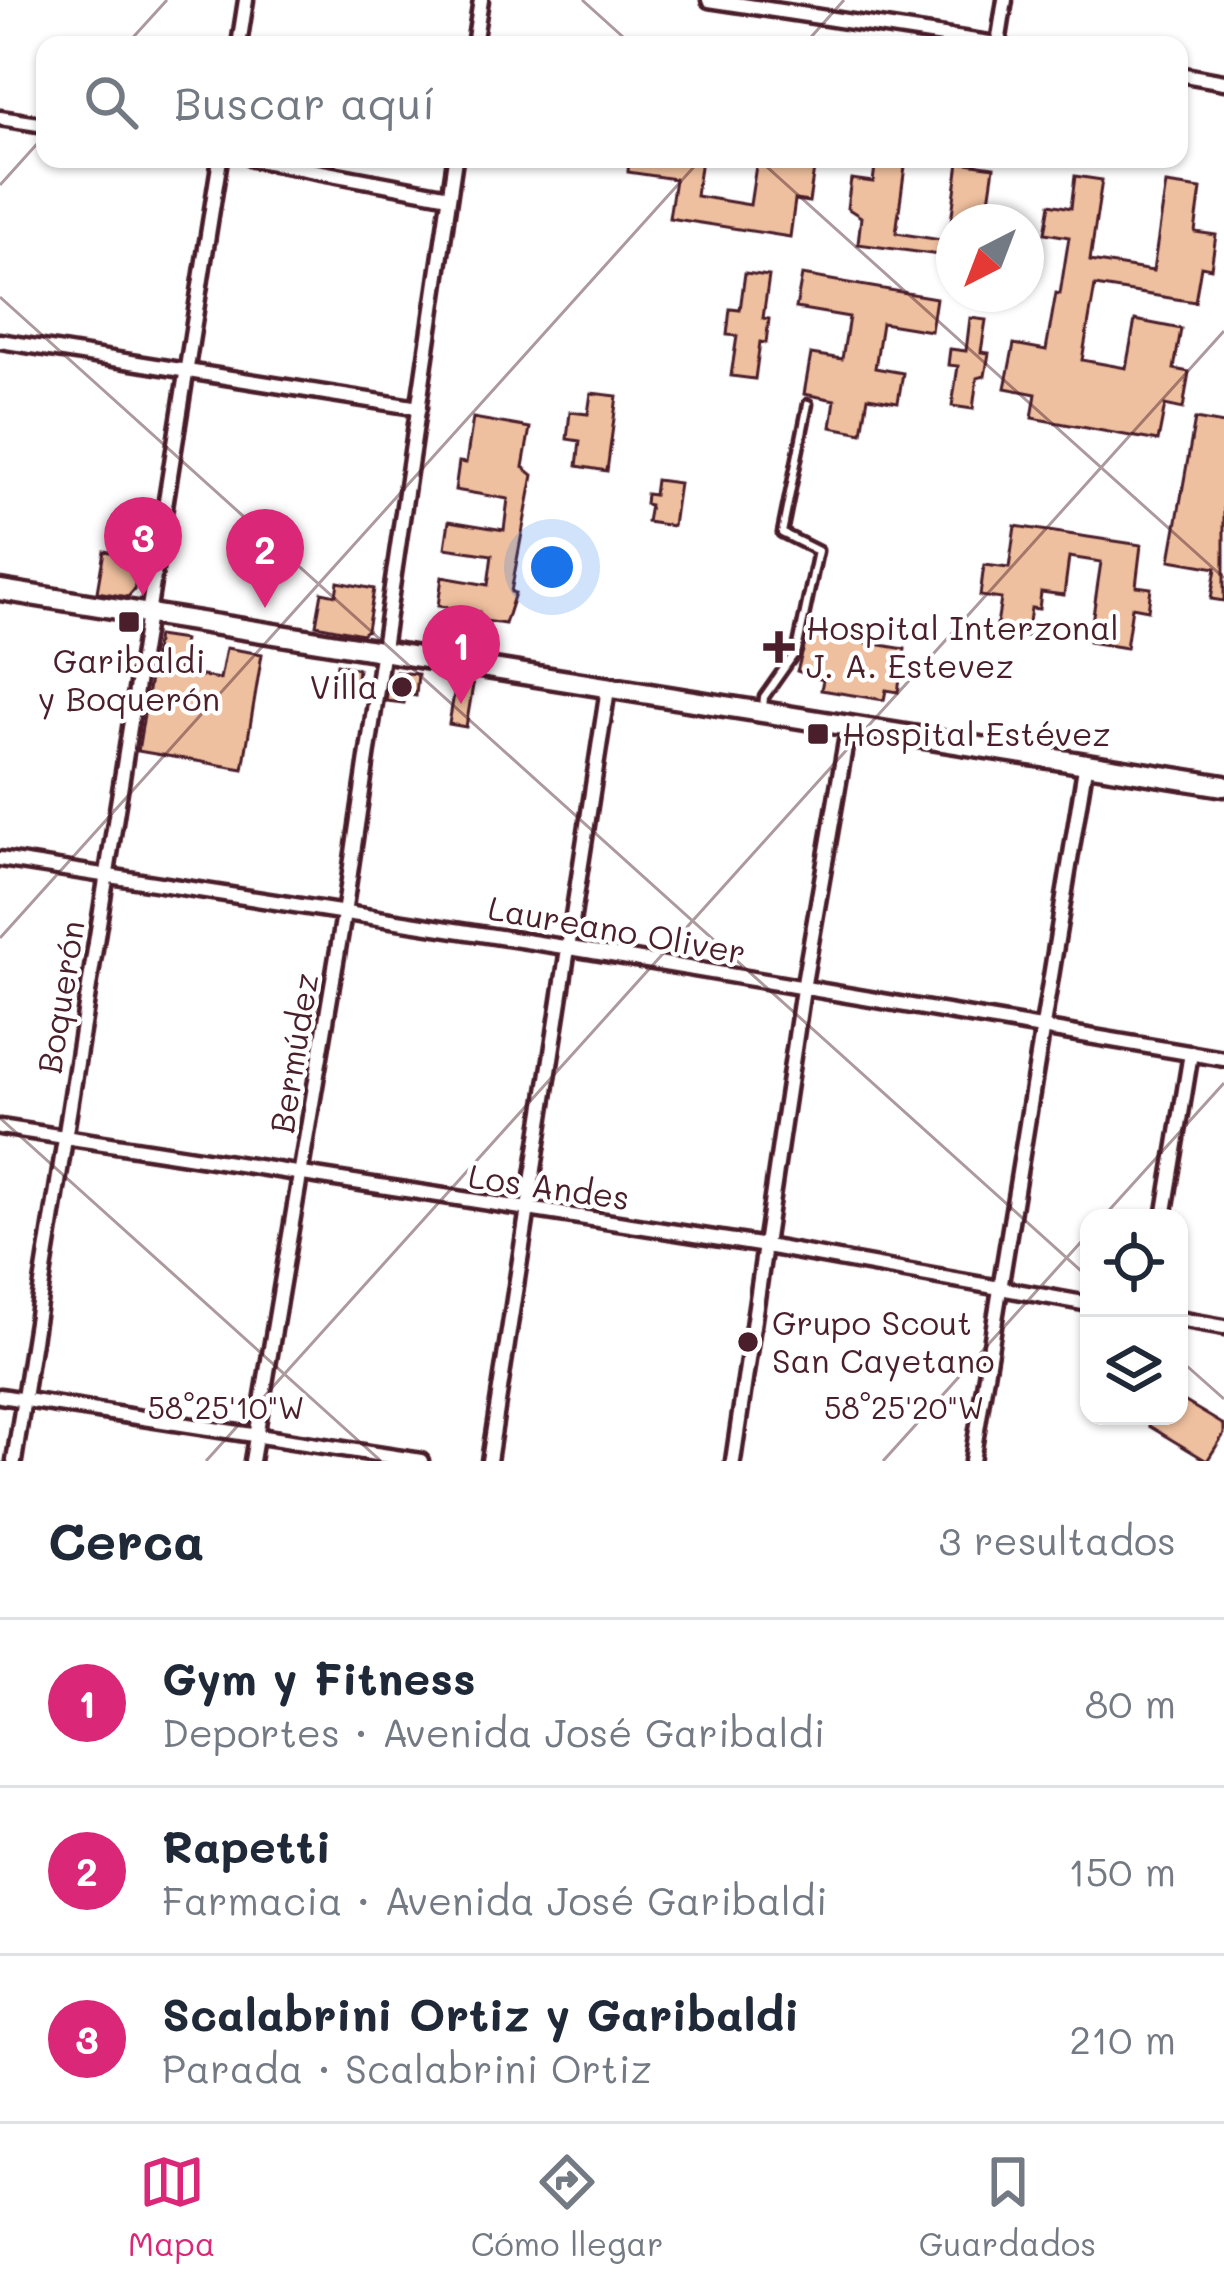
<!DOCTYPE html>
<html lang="es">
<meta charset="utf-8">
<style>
:root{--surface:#fff;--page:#f2f2f3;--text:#1f2937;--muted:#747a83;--line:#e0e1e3;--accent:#db2777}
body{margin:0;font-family:Mali,sans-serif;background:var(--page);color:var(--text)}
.controls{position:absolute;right:36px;bottom:36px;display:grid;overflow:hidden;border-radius:24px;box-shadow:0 3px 9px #0004}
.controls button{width:108px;height:108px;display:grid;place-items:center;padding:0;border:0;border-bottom:3px solid var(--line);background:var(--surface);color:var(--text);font:60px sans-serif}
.compass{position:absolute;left:936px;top:204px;width:108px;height:108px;border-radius:50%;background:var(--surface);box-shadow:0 3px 9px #0004;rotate:222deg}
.you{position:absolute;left:552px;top:567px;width:42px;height:42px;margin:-30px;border:9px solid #fff;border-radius:50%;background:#1a73e8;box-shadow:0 0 0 18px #1a73e833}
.badge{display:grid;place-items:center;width:78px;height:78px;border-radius:50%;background:var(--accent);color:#fff;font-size:39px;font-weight:700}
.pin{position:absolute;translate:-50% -99px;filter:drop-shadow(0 3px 6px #0008)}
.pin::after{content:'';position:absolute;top:63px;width:42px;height:36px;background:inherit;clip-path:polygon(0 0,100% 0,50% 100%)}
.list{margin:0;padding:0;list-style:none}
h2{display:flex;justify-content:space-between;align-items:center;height:156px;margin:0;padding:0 48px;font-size:51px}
h2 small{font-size:39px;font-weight:400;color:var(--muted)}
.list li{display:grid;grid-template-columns:78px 1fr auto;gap:36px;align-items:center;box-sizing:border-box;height:168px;padding:0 48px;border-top:3px solid var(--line)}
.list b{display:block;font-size:45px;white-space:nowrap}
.list p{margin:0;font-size:39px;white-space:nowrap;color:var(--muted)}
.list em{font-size:39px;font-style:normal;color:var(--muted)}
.icon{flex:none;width:66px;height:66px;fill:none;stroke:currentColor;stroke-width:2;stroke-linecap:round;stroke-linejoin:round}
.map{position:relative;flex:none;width:1224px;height:1461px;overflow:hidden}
.search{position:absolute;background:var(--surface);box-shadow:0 3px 9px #0004;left:36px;right:36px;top:36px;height:132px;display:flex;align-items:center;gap:30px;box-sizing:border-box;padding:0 42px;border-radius:24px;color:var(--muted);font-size:45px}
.sheet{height:660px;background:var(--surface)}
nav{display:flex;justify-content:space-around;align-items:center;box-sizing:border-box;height:168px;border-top:3px solid var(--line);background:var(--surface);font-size:33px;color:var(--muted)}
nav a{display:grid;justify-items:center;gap:6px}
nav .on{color:var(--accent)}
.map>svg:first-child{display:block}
</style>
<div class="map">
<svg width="1224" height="1461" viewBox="0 0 1224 1461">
<rect width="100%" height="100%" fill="#fff"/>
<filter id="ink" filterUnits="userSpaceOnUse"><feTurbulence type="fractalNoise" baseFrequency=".00833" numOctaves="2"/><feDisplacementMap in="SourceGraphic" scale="24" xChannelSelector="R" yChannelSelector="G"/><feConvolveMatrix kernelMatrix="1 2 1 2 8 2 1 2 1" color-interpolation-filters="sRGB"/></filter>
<g filter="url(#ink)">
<g fill="#efc09f" stroke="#4a1f2b" stroke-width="3">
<path d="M 629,159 L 701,159 L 696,196 L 750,205 L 757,159 L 792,159 L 791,165 L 814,169 L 809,202 L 795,200 L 790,237 L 669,218 L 675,179 L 628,172 Z"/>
<path d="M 876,159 L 906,159 L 896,233 L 954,242 L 954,257 L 858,244 L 861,217 L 847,208 L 851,179 L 873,182 Z"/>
<path d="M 959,162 L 994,167 L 989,201 L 1009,204 L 1007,222 L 951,222 Z"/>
<path d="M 1075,176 L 1102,180 L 1090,261 L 1153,271 L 1166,184 L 1201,189 L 1195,232 L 1216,235 L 1211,268 L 1201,266 L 1195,302 L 1095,286 L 1082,360 L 1126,368 L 1135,320 L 1181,329 L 1174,369 L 1189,372 L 1183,409 L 1165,405 L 1158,441 L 1032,418 L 1036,394 L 1005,388 L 1014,344 L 1046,350 L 1056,293 L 1060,294 L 1069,237 L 1045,233 L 1050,204 L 1071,208 Z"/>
<path d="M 745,273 L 769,276 L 763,318 L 769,319 L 766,343 L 760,342 L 755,379 L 731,376 L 737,336 L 727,335 L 730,309 L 740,310 Z"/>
<path d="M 802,275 L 936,298 L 931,331 L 882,323 L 875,368 L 903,373 L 898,402 L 868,397 L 862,433 L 831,427 L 835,400 L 804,394 L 811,354 L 842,359 L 849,317 L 796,308 Z"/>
<path d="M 970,318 L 986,320 L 981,352 L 989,353 L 985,376 L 977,378 L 973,409 L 952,406 L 958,366 L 948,365 L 950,349 L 966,351 Z"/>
<path d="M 591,393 L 617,396 L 607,471 L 577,466 L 580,441 L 567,439 L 570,412 L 588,414 Z"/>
<path d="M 473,418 L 530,428 L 523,467 L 533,475 L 511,592 L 515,593 L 505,624 L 478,620 L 479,612 L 438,606 L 442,577 L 488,585 L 492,555 L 445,548 L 449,521 L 504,530 L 508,499 L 455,490 L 459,462 L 466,463 Z"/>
<path d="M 1195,419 L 1224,424 L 1224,601 L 1211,599 L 1216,568 L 1170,560 Z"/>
<path d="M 656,480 L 679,483 L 673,526 L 647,522 L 650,505 L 645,504 L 646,494 L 654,495 Z"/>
<path d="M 1015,526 L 1141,545 L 1136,586 L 1151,588 L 1148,610 L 1132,607 L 1126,648 L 1089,642 L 1101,562 L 1069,557 L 1064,595 L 1041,592 L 1039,609 L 1031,608 L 1027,636 L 996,631 L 1001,599 L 980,596 L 984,565 L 1009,568 Z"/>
<path d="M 104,551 L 140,557 L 134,590 L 128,597 L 97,592 Z"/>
<path d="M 338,582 L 374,589 L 367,630 L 362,634 L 316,625 L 322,592 L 336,595 Z"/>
<path d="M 808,633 L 905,649 L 898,692 L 886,690 L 884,700 L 821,690 L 823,680 L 797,671 Z"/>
<path d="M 157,636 L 184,640 L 178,672 L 220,679 L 226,648 L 262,654 L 243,769 L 138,751 Z"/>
<path d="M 337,664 L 358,669 L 355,696 L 333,692 Z"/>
<path d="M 396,672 L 418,674 L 416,696 L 405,694 L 404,703 L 386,701 L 389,679 Z"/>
<path d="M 456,682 L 473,685 L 466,727 L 449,724 Z"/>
<path d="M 1179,1398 L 1224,1425 L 1224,1434 L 1207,1461 L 1149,1426 L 1151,1416 L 1179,1416 Z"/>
</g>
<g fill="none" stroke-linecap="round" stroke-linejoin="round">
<defs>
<path id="lane" d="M 763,708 L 764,697 L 797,650 L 818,551 L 782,533 L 808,404"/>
<g id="street">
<path d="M 709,0 L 1002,45"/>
<path d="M 998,44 L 1005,0"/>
<path d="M 239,45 L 246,0"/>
<path d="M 474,45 L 481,0"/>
<path d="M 1179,74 L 1224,82"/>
<path d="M 0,118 L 45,125"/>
<path d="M 252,159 L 449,196"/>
<path d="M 0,341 L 419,408"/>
<path d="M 0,859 L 564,947 L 1224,1059"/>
<path d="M 0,1127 L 766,1246 L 1089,1304"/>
<path d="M 1164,1218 L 1191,1053"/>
<path d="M 1179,1319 L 1224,1327"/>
<path d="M 0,1396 L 421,1461"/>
<path d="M 14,1461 L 220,159"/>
<path d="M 252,1461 L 344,914 L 455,159"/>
<path d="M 489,1461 L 608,689"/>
<path d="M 733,1461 L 803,989 L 849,724"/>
<path d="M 972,1461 L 1086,762"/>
</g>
<path id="secondary" d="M 0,590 L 1224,786"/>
</defs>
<use href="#lane" stroke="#4a1f2b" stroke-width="15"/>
<use href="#street" stroke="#4a1f2b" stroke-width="21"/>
<use href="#secondary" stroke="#4a1f2b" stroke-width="27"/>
<use href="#lane" stroke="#fff" stroke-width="6"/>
<use href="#street" stroke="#fff" stroke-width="12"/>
<use href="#secondary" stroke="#fff" stroke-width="18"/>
</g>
</g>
<path fill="none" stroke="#4a1f2b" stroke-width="3" stroke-opacity="0.45" d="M 582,0 L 632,45M 126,45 L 167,0M 804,45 L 844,0M 758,159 L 1224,578M 0,185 L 45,135M 0,297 L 1089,1278M 0,938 L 701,159M 0,1118 L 381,1461M 1102,1218 L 1224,1083M 1179,1359 L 1224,1399M 206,1461 L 1224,331M 883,1461 L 1089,1233"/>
<g fill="#4a1f2b" stroke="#fff" stroke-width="4.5">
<rect x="117" y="610" width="24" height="24" rx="6"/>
<path d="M773 629h12v12h12v12h-12v12h-12v-12h-12v-12h12z"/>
<circle cx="402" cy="687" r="12"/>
<rect x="806" y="722" width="24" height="24" rx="6"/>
<circle cx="748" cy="1342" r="12"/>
</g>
<g text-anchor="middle" stroke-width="9" stroke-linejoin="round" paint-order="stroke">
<g font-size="33" fill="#4a1f2b" stroke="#fff" text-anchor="start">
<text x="806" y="640">Hospital Interzonal<tspan x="806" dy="38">J. A. Estevez</tspan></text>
<text x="129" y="673" text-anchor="middle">Garibaldi<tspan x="129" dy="38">y Boquerón</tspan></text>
<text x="378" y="699" text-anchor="end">Villa</text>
<text x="842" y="746">Hospital Estévez</text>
<text x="772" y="1335">Grupo Scout<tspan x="772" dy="38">San Cayetano</tspan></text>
</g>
<g font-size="33" fill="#4a1f2b" stroke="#fff">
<text transform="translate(617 930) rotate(10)" y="12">Laureano Oliver</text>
<text transform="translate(61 997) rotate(-81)" y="12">Boquerón</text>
<text transform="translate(294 1053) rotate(-81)" y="12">Bermúdez</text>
<text transform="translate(549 1187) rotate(8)" y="12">Los Andes</text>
</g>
</g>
<g font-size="30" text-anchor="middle" fill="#4a1f2b" stroke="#fff" stroke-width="9" stroke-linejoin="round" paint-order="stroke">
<text x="226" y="1419">58°25'10"W</text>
<text x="904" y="1419">58°25'20"W</text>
</g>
</svg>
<div class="controls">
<button><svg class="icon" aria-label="locate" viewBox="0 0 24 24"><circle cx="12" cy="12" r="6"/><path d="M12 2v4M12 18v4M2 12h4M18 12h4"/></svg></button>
<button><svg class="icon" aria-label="layers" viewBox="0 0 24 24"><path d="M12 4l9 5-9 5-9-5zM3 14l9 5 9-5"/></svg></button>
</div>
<svg class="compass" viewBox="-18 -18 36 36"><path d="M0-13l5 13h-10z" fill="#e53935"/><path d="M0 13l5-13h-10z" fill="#747a83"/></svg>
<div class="you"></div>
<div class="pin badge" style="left:461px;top:704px">1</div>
<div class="pin badge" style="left:265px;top:608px">2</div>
<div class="pin badge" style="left:143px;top:596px">3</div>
<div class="search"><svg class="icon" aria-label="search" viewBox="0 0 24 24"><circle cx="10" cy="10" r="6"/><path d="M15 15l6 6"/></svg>Buscar aquí</div>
</div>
<section class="sheet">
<h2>Cerca<small>3 resultados</small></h2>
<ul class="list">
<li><span class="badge">1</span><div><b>Gym y Fitness</b><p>Deportes · Avenida José Garibaldi</p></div><em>80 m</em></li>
<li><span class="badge">2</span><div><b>Rapetti</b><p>Farmacia · Avenida José Garibaldi</p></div><em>150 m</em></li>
<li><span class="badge">3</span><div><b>Scalabrini Ortiz y Garibaldi</b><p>Parada · Scalabrini Ortiz</p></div><em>210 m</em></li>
</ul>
</section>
<nav>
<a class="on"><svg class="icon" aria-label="map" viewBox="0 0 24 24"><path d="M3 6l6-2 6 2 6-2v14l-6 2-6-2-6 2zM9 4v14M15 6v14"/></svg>Mapa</a>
<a><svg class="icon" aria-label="directions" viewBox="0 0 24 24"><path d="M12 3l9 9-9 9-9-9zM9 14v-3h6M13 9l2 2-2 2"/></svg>Cómo llegar</a>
<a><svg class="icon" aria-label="saved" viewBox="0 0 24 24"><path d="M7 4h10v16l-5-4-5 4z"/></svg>Guardados</a>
</nav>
